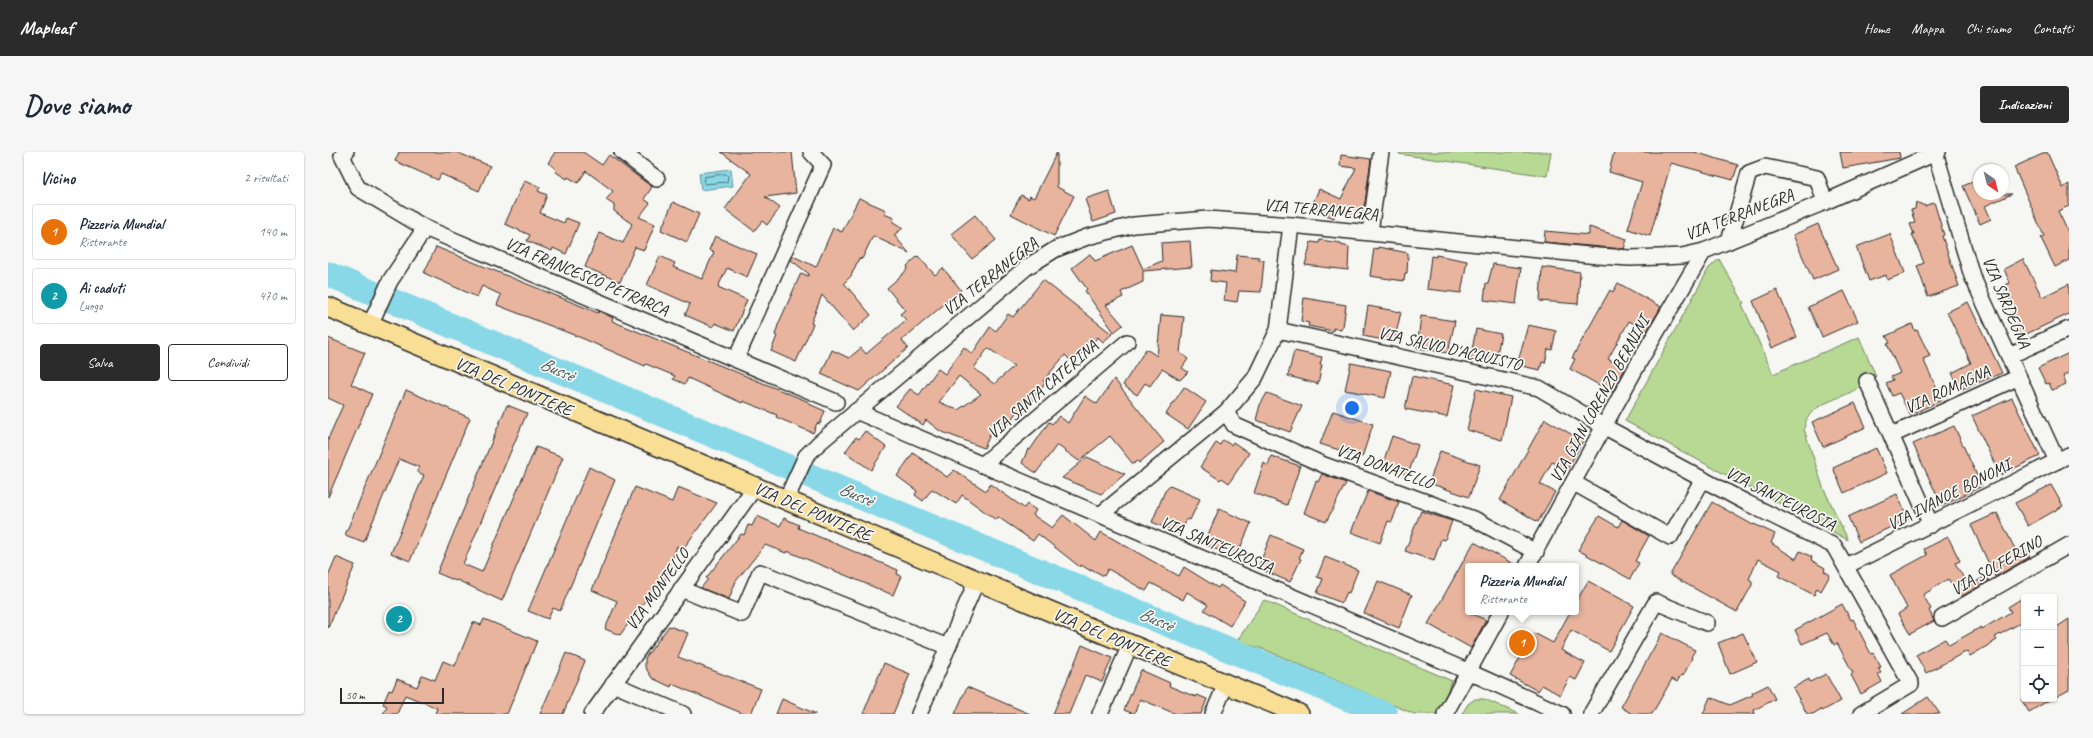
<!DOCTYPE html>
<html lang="it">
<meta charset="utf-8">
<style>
:root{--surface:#fff;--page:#f6f6f7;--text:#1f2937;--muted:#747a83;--line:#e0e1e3;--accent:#2b2b2b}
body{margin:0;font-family:Caveat,sans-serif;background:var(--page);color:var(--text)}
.controls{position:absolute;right:12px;bottom:12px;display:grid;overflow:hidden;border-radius:4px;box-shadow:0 1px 3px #0004}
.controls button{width:36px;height:36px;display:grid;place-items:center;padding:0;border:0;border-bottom:1px solid var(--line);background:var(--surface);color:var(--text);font:20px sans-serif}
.compass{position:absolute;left:1645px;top:12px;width:36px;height:36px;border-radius:50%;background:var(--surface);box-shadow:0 1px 3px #0004;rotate:145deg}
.scale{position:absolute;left:12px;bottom:10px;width:104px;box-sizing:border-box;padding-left:4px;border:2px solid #2b2b2b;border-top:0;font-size:11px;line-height:14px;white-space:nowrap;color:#2b2b2b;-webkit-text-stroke:3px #f6f6f2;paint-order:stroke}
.you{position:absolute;left:1024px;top:256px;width:14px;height:14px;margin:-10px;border:3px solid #fff;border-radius:50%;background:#1a73e8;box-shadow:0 0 0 6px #1a73e833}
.badge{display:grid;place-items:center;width:26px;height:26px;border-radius:50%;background:var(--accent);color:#fff;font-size:13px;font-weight:700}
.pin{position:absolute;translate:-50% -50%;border:2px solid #fff;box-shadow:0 1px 4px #0006}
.popup{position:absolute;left:1137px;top:411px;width:114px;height:52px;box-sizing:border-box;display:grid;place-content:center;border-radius:4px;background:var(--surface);filter:drop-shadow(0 1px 3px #0005);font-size:13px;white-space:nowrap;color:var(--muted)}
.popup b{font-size:15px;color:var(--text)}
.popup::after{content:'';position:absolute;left:50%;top:100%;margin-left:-8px;border:8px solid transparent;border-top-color:var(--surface)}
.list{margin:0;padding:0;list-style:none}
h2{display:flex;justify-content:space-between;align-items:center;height:52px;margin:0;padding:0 16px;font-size:17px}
h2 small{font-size:13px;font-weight:400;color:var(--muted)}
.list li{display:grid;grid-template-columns:26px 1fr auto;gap:12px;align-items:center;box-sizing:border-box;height:56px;margin:0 8px 8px;padding:0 8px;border:1px solid var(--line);border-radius:4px}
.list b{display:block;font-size:15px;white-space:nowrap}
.list p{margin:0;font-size:13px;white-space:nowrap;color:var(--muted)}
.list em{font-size:13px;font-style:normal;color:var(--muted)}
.actions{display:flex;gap:8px;padding:12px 16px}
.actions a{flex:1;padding:9px 0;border:1px solid var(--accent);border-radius:4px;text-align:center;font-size:14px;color:var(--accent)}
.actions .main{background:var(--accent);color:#fff}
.icon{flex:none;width:22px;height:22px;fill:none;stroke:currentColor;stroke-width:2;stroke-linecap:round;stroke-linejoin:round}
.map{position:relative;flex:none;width:1741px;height:562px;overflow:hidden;border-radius:4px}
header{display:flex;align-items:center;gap:24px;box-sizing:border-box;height:56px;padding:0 20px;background:var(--accent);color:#fff}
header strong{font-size:19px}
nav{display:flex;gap:22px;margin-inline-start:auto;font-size:14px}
.intro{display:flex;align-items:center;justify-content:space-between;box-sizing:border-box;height:96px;padding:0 24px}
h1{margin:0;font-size:28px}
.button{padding:10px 18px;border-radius:4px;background:var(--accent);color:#fff;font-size:14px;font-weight:700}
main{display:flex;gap:24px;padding:0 24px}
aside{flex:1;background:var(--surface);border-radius:4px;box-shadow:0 1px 3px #0004}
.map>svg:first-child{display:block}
</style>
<header>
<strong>Mapleaf</strong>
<nav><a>Home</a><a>Mappa</a><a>Chi siamo</a><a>Contatti</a></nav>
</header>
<div class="intro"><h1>Dove siamo</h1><a class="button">Indicazioni</a></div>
<main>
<aside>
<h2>Vicino<small>2 risultati</small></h2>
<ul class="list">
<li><span class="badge" style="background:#e8710a">1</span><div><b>Pizzeria Mundial</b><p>Ristorante</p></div><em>140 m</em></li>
<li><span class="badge" style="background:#0f9aa8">2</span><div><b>Ai caduti</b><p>Luogo</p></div><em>470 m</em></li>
</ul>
<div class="actions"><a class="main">Salva</a><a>Condividi</a></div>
</aside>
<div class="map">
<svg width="1741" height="562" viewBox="0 0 1741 562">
<rect width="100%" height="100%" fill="#f6f6f2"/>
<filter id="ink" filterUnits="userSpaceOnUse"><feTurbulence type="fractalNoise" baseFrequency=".025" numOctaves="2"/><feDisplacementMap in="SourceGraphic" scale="8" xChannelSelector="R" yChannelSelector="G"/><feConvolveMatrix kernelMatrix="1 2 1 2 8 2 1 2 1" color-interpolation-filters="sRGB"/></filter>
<g filter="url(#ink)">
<g fill="#b7d993" stroke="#71825f">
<path d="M 1072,0 L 1223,0 L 1219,24 L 1071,2 Z"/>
<path d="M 1391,107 L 1416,151 L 1414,152 L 1445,222 L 1531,185 L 1548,224 L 1540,226 C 1527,249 1479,245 1476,277 L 1495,335 L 1520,388 L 1297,269 L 1381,116 Z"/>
<path d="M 936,448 L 1124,529 L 1109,562 L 1086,562 L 938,498 L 909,489 Z"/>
<path d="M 1147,547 L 1156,547 L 1191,562 L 1134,562 L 1140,552 Z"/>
</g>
<path fill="#89d8e7" stroke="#63939c" d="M 403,17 L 405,34 L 373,38 L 371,21 Z"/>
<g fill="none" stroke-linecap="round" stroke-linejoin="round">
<path stroke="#517076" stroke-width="1" d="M 398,22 L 400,24 L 399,30 L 376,32 L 377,25 Z"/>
<path stroke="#89d8e7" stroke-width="25" d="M 0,122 L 549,352 L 1057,562"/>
</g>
<g fill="#e9b49d" stroke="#2b2b2b" fill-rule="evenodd">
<path d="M 71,0 L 128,0 L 162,14 L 151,39 L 113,22 L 110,28 L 67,9 Z"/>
<path d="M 227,0 L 255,0 L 274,13 L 281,3 L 324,35 L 316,47 L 322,51 L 311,65 L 327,72 L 316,98 L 307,95 L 292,130 L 257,115 L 271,81 L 295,91 L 304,72 L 286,59 L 286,53 L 278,48 L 285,39 L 258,19 L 250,31 L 240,25 L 239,27 L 228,20 L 227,16 L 220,11 Z"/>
<path d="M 393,0 L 464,0 L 468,41 L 437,45 L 452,56 L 439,73 L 434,69 L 426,79 L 397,57 L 423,22 Z"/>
<path d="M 729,0 L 729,35 L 746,44 L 726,84 L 683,62 L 693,43 L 701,47 L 702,44 L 706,46 Z"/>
<path d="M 1286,0 L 1366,0 L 1410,13 L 1405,28 L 1343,11 L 1322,84 L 1300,77 L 1314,30 L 1281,20 Z"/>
<path d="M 1512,0 L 1571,0 L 1572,6 L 1515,16 Z"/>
<path d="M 1719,0 L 1735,36 L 1741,32 L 1741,54 L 1730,59 L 1741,82 L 1741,108 L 1727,115 L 1713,86 L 1716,84 L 1686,15 Z"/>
<path d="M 1013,3 L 1043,7 L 1037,50 L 1031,67 L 1009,58 L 1006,66 L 989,59 L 991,53 L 985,51 L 991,37 L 1013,47 L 1028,16 L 1012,14 Z"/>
<path d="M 1651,27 L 1651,42 L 1684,42 L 1657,54 L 1663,67 L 1652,72 L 1635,34 Z"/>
<path d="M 196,29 L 212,35 L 210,39 L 219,43 L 212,61 L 236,71 L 238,66 L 251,71 L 238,102 L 225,96 L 224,99 L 199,89 L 202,83 L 177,72 Z"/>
<path d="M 781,39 L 788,62 L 765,70 L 757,47 Z"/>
<path d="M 531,46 L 558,58 L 556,62 L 566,66 L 565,70 L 575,76 L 566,83 L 581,101 L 545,84 L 534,107 L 531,106 L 523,124 L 516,131 L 543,163 L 525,179 L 494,143 L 483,171 L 485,172 L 468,210 L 443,199 L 449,184 L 447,183 L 450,173 L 473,121 L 480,124 L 481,122 L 463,108 L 465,104 L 488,115 L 505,76 L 514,80 Z"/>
<path d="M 345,50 L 371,62 L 359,90 L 333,78 Z"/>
<path d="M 1588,50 L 1597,54 L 1606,50 L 1616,83 L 1614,84 L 1631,134 L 1600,145 L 1589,114 L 1596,111 L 1584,82 L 1586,82 L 1582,72 L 1587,71 L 1583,58 L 1587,57 Z"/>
<path d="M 647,63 L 668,88 L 644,107 L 623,82 Z"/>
<path d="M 1490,72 L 1510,117 L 1485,128 L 1465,83 Z"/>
<path d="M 1261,75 L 1299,87 L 1296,97 L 1216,90 L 1217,79 L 1261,83 Z"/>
<path d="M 1562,82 L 1577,121 L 1559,128 L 1558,123 L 1541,129 L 1528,95 Z"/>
<path d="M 387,84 L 429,102 L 419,125 L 399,116 L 390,135 L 419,148 L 406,179 L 387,171 L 385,175 L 357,163 L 362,152 L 319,133 L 332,104 L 347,111 L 345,115 L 374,127 L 386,100 L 381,98 Z"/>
<path d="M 992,88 L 1013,91 L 1013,93 L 1021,95 L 1020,118 L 977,113 L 983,90 L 991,91 Z"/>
<path d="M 862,89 L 864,115 L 815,119 L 815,130 L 793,140 L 795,145 L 778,153 L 795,173 L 786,180 L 757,139 L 759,137 L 744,116 L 762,102 L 767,109 L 804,93 L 815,117 L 834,109 L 833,91 Z"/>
<path d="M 108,95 L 246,151 L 270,161 L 271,159 L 285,166 L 284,169 L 481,250 L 481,252 L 497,259 L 492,272 L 489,271 L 485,281 L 448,265 L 449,263 L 415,249 L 414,251 L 360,226 L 357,232 L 345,227 L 347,224 L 318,212 L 317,214 L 256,187 L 169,153 L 173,143 L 154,134 L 149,145 L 96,121 Z"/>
<path d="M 1050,95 L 1080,101 L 1079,121 L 1077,121 L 1076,129 L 1042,124 L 1046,96 L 1050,97 Z"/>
<path d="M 909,103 L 931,105 L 931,108 L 936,108 L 933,140 L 911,139 L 909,150 L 896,148 L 898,131 L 882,129 L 883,118 L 907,121 Z"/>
<path d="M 1108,103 L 1139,109 L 1133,141 L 1099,137 L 1103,104 L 1108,105 Z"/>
<path d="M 590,104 L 607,123 L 615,116 L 633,138 L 574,188 L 580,196 L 531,239 L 493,222 L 504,198 L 521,206 L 533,196 L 538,202 L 578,168 L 572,162 L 577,158 L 559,136 L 575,122 L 580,116 L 579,114 Z"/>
<path d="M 1695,107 L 1714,145 L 1741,132 L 1741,162 L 1692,185 L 1681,162 L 1688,159 L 1675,134 L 1682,131 L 1676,117 Z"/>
<path d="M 1165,112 L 1193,116 L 1188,152 L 1156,148 L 1158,131 L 1160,131 Z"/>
<path d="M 1214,115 L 1252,120 L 1250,152 L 1212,149 Z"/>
<path d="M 715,128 L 784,182 L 775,190 L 770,185 L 750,205 L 748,203 L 743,209 L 737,203 L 715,229 L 718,230 L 695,262 L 690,258 L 677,276 L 668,269 L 656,296 L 612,279 L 598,268 L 595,273 L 568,254 L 582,237 L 591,243 L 610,217 L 617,222 L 636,195 L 644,202 L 662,175 L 668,179 L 680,162 L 685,165 ZM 660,196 L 686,214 L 666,232 L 646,216 ZM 631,224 L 653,242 L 630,258 L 611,250 Z"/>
<path d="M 1290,131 L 1333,155 L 1319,179 L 1301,169 L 1280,207 L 1297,217 L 1284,240 L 1242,217 L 1247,207 L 1244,206 L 1282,138 L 1285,140 Z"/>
<path d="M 1449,138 L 1469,185 L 1444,196 L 1425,149 Z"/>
<path d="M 1516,139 L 1530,169 L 1494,185 L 1480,155 Z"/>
<path d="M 976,146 L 1018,153 L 1015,175 L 1014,175 L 1013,178 L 1005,176 L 1005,179 L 980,174 L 981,171 L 973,169 Z"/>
<path d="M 1640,150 L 1674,221 L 1632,238 L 1624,221 L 1643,211 L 1619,160 Z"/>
<path d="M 1040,154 L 1073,160 L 1066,190 L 1035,184 Z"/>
<path d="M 833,163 L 856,165 L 852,201 L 860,207 L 854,216 L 860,220 L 852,228 L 834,217 L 822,234 L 817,231 L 809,243 L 795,233 L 818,197 L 829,204 Z"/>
<path d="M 1093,164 L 1127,169 L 1120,201 L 1089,196 Z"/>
<path d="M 1584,172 L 1587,179 L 1589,178 L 1602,204 L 1595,207 L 1614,248 L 1582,263 L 1571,241 L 1564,244 L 1558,231 L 1565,228 L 1563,225 L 1572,221 L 1559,192 L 1562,191 L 1558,184 Z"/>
<path d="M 1200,173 L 1228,179 L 1224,198 L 1220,197 L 1217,211 L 1214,210 L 1212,218 L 1189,213 Z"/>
<path d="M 1148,177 L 1173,182 L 1167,213 L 1142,208 Z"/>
<path d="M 0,186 L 37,201 L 23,232 L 44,242 L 0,345 L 0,287 L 15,253 L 0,246 Z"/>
<path d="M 966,199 L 994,205 L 992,213 L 994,213 L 990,232 L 960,224 Z"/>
<path d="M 1741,201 L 1741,221 L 1735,224 L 1738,232 L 1724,238 L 1721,231 L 1718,232 L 1710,216 Z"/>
<path d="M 1023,211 L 1063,219 L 1057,246 L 1017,238 Z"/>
<path d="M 1084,224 L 1126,233 L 1119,265 L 1077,257 Z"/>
<path d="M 786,227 L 836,290 L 811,311 L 810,309 L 805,312 L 782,284 L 751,309 L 729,293 L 708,321 L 694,311 L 700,297 L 702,298 L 721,270 L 724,272 L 731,264 L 740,271 L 757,244 L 769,252 Z"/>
<path d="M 856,235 L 878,250 L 860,277 L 838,262 Z"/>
<path d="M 1148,237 L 1183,245 L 1174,288 L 1139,278 Z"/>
<path d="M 78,238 L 142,266 L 82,409 L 63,401 L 96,323 L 89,320 L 91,315 L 71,307 L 36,390 L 17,383 Z"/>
<path d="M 939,241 L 974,254 L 962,280 L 928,268 L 932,253 Z"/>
<path d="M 1684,246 L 1712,304 L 1672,323 L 1644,264 Z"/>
<path d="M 1527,251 L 1538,275 L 1495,295 L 1484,270 Z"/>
<path d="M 179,253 L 199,261 L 135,412 L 154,420 L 208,295 L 235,305 L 174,449 L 129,428 L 128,429 L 109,421 Z"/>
<path d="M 1005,259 L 1045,272 L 1034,305 L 992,292 Z"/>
<path d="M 1217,267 L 1255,289 L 1239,318 L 1224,310 L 1212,332 L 1227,340 L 1210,370 L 1172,348 Z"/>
<path d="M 1626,274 L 1654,334 L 1614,354 L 1585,292 Z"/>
<path d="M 537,279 L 558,295 L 543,318 L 517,300 L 528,285 L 531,287 Z"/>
<path d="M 1064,284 L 1090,293 L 1080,323 L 1054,314 Z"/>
<path d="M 895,288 L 903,293 L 905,290 L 921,301 L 901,331 L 894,326 L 892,328 L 872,315 L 888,291 L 892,293 Z"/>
<path d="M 1548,296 L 1559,321 L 1516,341 L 1505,316 Z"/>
<path d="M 1112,299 L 1152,313 L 1141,345 L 1101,331 Z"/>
<path d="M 585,301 L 619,325 L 626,318 L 658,339 L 662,332 L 696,356 L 699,352 L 708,358 L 705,363 L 724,376 L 735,363 L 768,389 L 773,380 L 851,424 L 856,415 L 890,436 L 892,433 L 917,449 L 902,474 L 876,458 L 880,453 L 859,440 L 855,448 L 823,431 L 818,439 L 780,417 L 776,424 L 763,417 L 763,419 L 753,413 L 752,415 L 710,382 L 705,389 L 670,365 L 668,368 L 634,343 L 628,352 L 604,337 L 595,349 L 587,343 L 589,339 L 569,324 Z"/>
<path d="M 943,304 L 972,314 L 959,353 L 926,341 L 936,311 L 940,314 Z"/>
<path d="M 759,305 L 797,322 L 773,342 L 734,326 Z"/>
<path d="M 261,315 L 287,328 L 232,459 L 225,456 L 220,467 L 200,459 Z"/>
<path d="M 994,322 L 1018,331 L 998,370 L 976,361 L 988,329 L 990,330 Z"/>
<path d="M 1723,333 L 1735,354 L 1700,374 L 1687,351 Z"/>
<path d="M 842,334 L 872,347 L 862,368 L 859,367 L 852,382 L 824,370 L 837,339 Z"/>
<path d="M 307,335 L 344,350 L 350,335 L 389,351 L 355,397 L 349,394 L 334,437 L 327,435 L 292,483 L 277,477 L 289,449 L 264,438 Z"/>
<path d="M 1040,339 L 1071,350 L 1064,370 L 1060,369 L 1052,391 L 1023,380 Z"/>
<path d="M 1569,342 L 1580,367 L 1531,390 L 1520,365 Z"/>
<path d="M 1384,350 L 1425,373 L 1426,372 L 1447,382 L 1443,391 L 1468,407 L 1472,399 L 1484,405 L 1483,408 L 1497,416 L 1496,419 L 1502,423 L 1493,439 L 1489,436 L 1486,443 L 1450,424 L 1453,419 L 1430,407 L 1421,427 L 1424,429 L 1424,433 L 1409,460 L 1342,423 Z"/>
<path d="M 891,357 L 923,371 L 908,406 L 876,392 Z"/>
<path d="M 1093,359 L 1124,369 L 1117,388 L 1113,387 L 1106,409 L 1077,399 Z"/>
<path d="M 1669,361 L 1689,401 L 1697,397 L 1702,405 L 1667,425 L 1643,373 Z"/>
<path d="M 429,364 L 452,374 L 456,366 L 471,373 L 470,376 L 570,418 L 569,422 L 573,424 L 565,443 L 459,399 L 458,401 L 437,393 L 408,429 L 401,447 L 373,436 L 380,427 L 378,426 L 413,382 L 416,383 L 420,373 L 424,374 Z"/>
<path d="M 1271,364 L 1290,375 L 1294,368 L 1321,384 L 1307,409 L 1311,411 L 1302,427 L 1250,398 Z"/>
<path d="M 943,383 L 975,397 L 971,406 L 973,407 L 962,430 L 930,416 Z"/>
<path d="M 1620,385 L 1632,409 L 1627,411 L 1638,430 L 1627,437 L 1620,427 L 1595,443 L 1603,457 L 1601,458 L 1606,469 L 1582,482 L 1570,462 L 1579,456 L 1562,423 L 1599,403 L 1596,397 Z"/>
<path d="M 1146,390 L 1189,414 L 1140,414 L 1140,460 L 1158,468 L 1143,496 L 1100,472 Z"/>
<path d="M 8,405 L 27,413 L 0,476 L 0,424 Z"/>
<path d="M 997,405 L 1030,418 L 1021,441 L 1019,440 L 1014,451 L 989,441 L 995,427 L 989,425 Z"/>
<path d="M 1658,424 L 1661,429 L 1634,444 L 1632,439 Z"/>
<path d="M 1050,429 L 1084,443 L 1071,476 L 1036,461 Z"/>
<path d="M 1260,429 L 1306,454 L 1281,499 L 1243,478 L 1233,498 L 1257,511 L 1248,528 L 1242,525 L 1232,543 L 1214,533 L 1210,539 L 1182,524 L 1206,481 L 1225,491 L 1242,460 L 1248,460 L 1248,450 Z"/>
<path d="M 1696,445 L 1696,469 L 1667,485 L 1669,488 L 1642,504 L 1639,499 L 1598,521 L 1588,503 L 1617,487 L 1621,493 L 1653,475 L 1654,477 L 1683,460 L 1680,455 Z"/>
<path d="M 1514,452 L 1523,468 L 1525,467 L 1543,502 L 1545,501 L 1553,515 L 1550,516 L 1553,521 L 1550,522 L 1554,530 L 1533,542 L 1523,523 L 1525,521 L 1509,491 L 1506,493 L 1499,481 L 1474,492 L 1467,478 Z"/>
<path d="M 156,467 L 209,489 L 179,562 L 107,562 L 109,556 L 77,543 L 69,562 L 55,562 L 59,554 L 55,552 L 61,538 L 64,539 L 69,527 L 89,535 L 94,523 L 107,528 L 115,509 L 127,514 L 145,470 L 153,473 Z"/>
<path d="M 1741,467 L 1741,538 L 1726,546 L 1726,477 Z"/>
<path d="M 341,474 L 360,481 L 350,505 L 433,537 L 423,562 L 416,562 L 344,532 L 343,535 L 324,526 L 317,515 L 317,506 Z"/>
<path d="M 1334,481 L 1367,498 L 1363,505 L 1364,506 L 1355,524 L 1353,523 L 1349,530 L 1344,527 L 1324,562 L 1304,562 L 1293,555 Z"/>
<path d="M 1415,481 L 1429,510 L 1402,522 L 1390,491 Z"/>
<path d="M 754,493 L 784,506 L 774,530 L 757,523 L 741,562 L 725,562 Z"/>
<path d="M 238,501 L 257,509 L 235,562 L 212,562 Z"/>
<path d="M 556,511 L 582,522 L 565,562 L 535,562 Z"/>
<path d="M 813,518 L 842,531 L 841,534 L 868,545 L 869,543 L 879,547 L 873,562 L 848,562 L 812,547 L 806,562 L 796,558 Z"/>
<path d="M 1498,522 L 1513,549 L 1494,559 L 1493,557 L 1485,562 L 1479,562 L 1465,536 L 1481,527 L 1482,530 Z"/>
<path d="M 1440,533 L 1447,547 L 1426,558 L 1427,562 L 1375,562 L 1382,545 L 1402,553 L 1425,543 L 1424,541 Z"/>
<path d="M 639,535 L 702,562 L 627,562 Z"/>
<path d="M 1600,545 L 1612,562 L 1574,562 Z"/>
<path d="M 454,547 L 488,562 L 448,562 Z"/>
<path d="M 1693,547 L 1723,547 L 1701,560 Z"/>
</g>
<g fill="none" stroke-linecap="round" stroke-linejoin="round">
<defs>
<g id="minor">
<path d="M 18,0 L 14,4 L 30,36 L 97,76"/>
<path d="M 294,0 L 329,27"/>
<path d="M 1607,0 L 1644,124 L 1729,309"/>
<path d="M 1042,80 L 1053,0"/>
<path d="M 1401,89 L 1421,21 L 1437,15 L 1489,26 L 1497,50"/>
<path d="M 42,173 L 62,129 L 97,76 L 508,250"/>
<path d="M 950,178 L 1211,236 L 1277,275 L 1419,351 L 1506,394 L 1583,532 L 1533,562"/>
<path d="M 1681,204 L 1741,177"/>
<path d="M 408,207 L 495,13 L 483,0"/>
<path d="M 1539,229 L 1603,373"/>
<path d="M 528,259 L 1139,519 L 1234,562"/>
<path d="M 898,260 L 906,273 L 996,313 L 1148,368 L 1208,400"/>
<path d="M 1564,283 L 1691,225"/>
<path d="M 654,313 L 799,190"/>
<path d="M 1246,331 L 1342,385 L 1375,327"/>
<path d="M 458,348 L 478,304 L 491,291 L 699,115 L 728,97 L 759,85 L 806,73 L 880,67 L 963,73 L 1270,104 L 1302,106 L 1332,105 L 1354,104 L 1376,99 L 1497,50 L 1610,0"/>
<path d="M 772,363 L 898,260 L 927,226 L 950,178 L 963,73"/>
<path d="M 1199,414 L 1314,205 L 1376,99"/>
<path d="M 1518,414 L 1741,303"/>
<path d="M 353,437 L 414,462 L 432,420 L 620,495"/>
<path d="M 1614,466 L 1741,393"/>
<path d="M 285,532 L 355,562"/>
<path d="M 264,562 L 427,335"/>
<path d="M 591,562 L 649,428"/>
<path d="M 772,562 L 802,493"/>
<path d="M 885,562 L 898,532"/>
<path d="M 1117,562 L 1173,460"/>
<path d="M 1263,562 L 1328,450 L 1379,471"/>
</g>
<path id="major" d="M 0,155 L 750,471 L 971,562"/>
</defs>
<use href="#minor" stroke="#2b2b2b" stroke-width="18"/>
<use href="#major" stroke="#2b2b2b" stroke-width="22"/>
<use href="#minor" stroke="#f6f6f2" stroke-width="15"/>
<use href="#major" stroke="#f9df96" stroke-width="19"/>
</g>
</g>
<g text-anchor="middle" stroke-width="3.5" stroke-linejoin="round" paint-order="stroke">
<g font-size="17" fill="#2b2b2b" stroke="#f6f6f2">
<text transform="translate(993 57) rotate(5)" y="6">VIA TERRANEGRA</text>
<text transform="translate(1411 62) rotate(-21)" y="6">VIA TERRANEGRA</text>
<text transform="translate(259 124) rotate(23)" y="6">VIA FRANCESCO PETRARCA</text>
<text transform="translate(662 124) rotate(-38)" y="6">VIA TERRANEGRA</text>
<text transform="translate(1679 150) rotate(67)" y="6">VIA SARDEGNA</text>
<text transform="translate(1122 196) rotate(13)" y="6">VIA SALVO D'ACQUISTO</text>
<text transform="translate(186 234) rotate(23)" y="6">VIA DEL PONTIERE</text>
<text transform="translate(714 237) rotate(-41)" y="6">VIA SANTA CATERINA</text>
<text transform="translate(1619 237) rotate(-25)" y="6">VIA ROMAGNA</text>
<text transform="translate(1271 247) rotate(-61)" y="6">VIA GIAN LORENZO BERNINI</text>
<text transform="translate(1057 314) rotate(20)" y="6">VIA DONATELLO</text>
<text transform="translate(1621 342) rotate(-27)" y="6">VIA IVANOE BONOMI</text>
<text transform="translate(1453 346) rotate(27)" y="6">VIA SANT'EUROSIA</text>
<text transform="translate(485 359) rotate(23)" y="6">VIA DEL PONTIERE</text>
<text transform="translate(889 392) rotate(23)" y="6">VIA SANT'EUROSIA</text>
<text transform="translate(1668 413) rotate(-30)" y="6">VIA SOLFERINO</text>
<text transform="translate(329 437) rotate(-54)" y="6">VIA MONTELLO</text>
<text transform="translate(784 485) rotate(23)" y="6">VIA DEL PONTIERE</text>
</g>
<g font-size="18" font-style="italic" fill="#42565a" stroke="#f6f6f2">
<text transform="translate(229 217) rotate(23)" y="6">Bussè</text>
<text transform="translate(528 342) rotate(23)" y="6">Bussè</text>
<text transform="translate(828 467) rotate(23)" y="6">Bussè</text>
</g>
</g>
</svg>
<div class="controls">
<button>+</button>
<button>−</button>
<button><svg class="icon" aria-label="locate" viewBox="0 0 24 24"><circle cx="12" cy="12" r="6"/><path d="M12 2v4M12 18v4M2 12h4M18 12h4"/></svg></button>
</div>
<svg class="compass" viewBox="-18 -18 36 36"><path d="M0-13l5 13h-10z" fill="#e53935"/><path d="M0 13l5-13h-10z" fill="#747a83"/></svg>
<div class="scale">50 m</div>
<div class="you"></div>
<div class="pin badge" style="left:1194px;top:491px;background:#e8710a">1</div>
<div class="popup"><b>Pizzeria Mundial</b>Ristorante</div>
<div class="pin badge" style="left:71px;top:467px;background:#0f9aa8">2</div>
</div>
</main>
